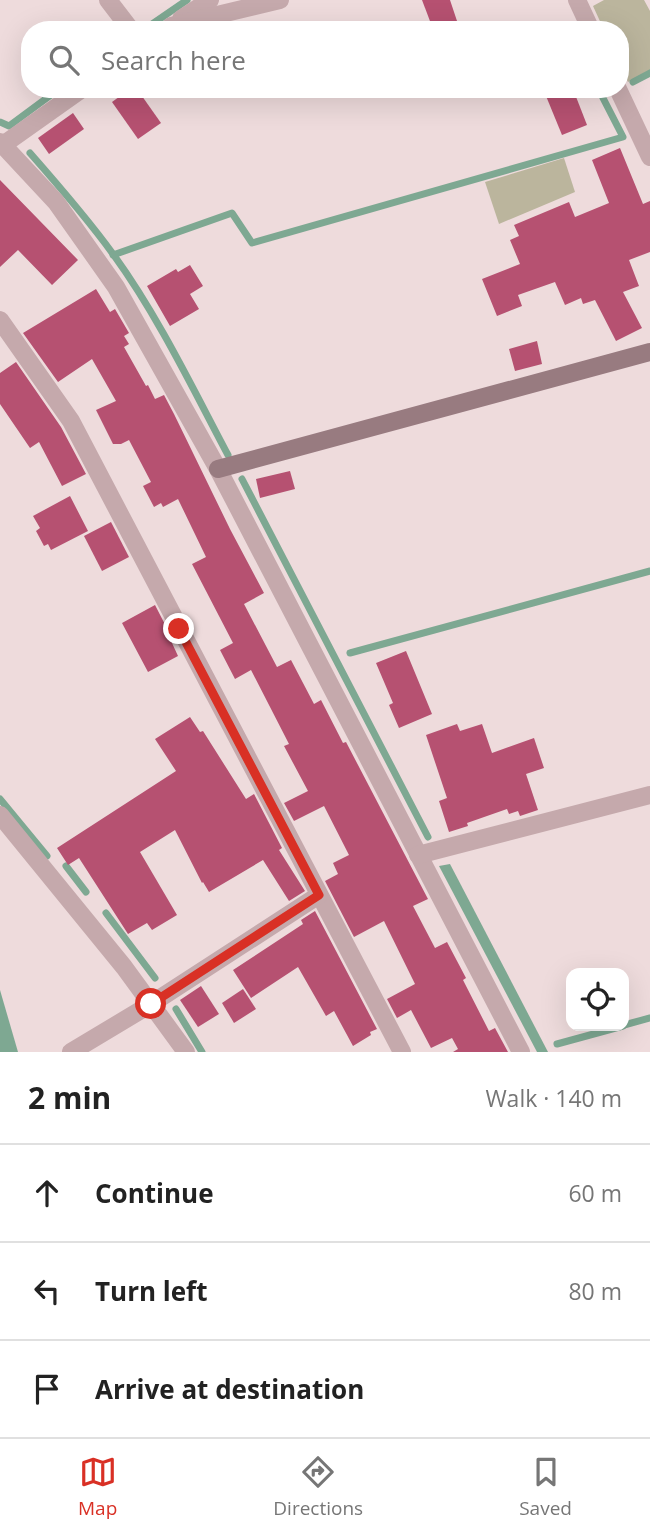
<!DOCTYPE html>
<meta charset="utf-8">
<style>
:root{--surface:#fff;--page:#f2f2f2;--text:#222;--muted:#767676;--line:#e0e0e0;--accent:#d93025}
body{margin:0;font-family:"Open Sans",sans-serif;background:var(--page);color:var(--text)}
.controls{position:absolute;right:21px;bottom:21px;display:grid;overflow:hidden;border-radius:14px;box-shadow:0 7px 28px #0002}
.controls button{width:63px;height:63px;display:grid;place-items:center;padding:0;border:0;border-bottom:2px solid var(--line);background:var(--surface);color:var(--text);font:35px sans-serif}
.stop{position:absolute;width:21px;height:21px;margin:-16px;border:5px solid #d93025;border-radius:50%;background:#fff}
.stop.end{background:#d93025;border-color:#fff;box-shadow:0 2px 7px #0008}
.list{margin:0;padding:0;list-style:none}
h2{display:flex;justify-content:space-between;align-items:center;height:91px;margin:0;padding:0 28px;font-size:30px}
h2 small{font-size:23px;font-weight:400;color:var(--muted)}
.list li{display:grid;grid-template-columns:46px 1fr auto;gap:21px;align-items:center;box-sizing:border-box;height:98px;padding:0 28px;border-top:2px solid var(--line)}
.list b{display:block;font-size:26px;white-space:nowrap}
.list em{font-size:23px;font-style:normal;color:var(--muted)}
.icon{flex:none;width:38px;height:38px;fill:none;stroke:currentColor;stroke-width:2;stroke-linecap:round;stroke-linejoin:round}
.map{position:relative;flex:none;width:650px;height:1052px;overflow:hidden}
.search{position:absolute;background:var(--surface);box-shadow:0 7px 28px #0002;left:21px;right:21px;top:21px;height:77px;display:flex;align-items:center;gap:18px;box-sizing:border-box;padding:0 24px;border-radius:28px;color:var(--muted);font-size:26px}
.sheet{height:385px;background:var(--surface)}
nav{display:flex;justify-content:space-around;align-items:center;box-sizing:border-box;height:98px;border-top:2px solid var(--line);background:var(--surface);font-size:19px;color:var(--muted)}
nav a{display:grid;justify-items:center;gap:4px}
nav .on{color:var(--accent)}
.map>svg:first-child{display:block}
</style>
<div class="map">
<svg width="650" height="1052" viewBox="0 0 650 1052">
<rect width="100%" height="100%" fill="#eedbdc"/>
<g fill="#bbb59d">
<path d="M 604,0 L 644,0 L 650,11 L 650,70 L 628,82 L 620,66 L 620,30 L 604,30 L 593,6 Z"/>
<path d="M 564,158 L 575,192 L 499,224 L 485,182 Z"/>
</g>
<g fill="#7ea892">
<path d="M 450,864 L 548,1052 L 537,1052 L 439,866 Z"/>
<path d="M 0,990 L 18,1052 L 0,1052 Z"/>
</g>
<g fill="none" stroke-linecap="round" stroke-linejoin="round">
<g stroke="#7ea892" stroke-width="7">
<path d="M 145,29 L 187,0"/>
<path d="M 633,82 L 650,73"/>
<path d="M 0,122 L 9,126 L 59,89"/>
<path d="M 30,153 C 59,186 87,218 113,254 C 158,316 192,387 228,455"/>
<path d="M 113,255 L 232,213 L 252,243 L 623,137 L 603,98"/>
<path d="M 242,479 L 428,837"/>
<path d="M 350,653 L 650,571"/>
<path d="M 0,799 L 47,856"/>
<path d="M 66,866 L 86,892"/>
<path d="M 106,913 L 155,978"/>
<path d="M 176,1009 L 202,1052"/>
<path d="M 624,1025 L 650,1018"/>
<path d="M 557,1044 L 623,1026"/>
</g>
</g>
<g fill="#b65171">
<path d="M 422,0 L 450,0 L 457,21 L 433,29 Z"/>
<path d="M 130,89 L 137,89 L 161,123 L 138,139 L 112,102 Z"/>
<path d="M 562,89 L 573,89 L 587,125 L 562,135 L 546,96 Z"/>
<path d="M 73,113 L 84,129 L 49,154 L 38,138 Z"/>
<path d="M 620,148 L 643,204 L 650,201 L 650,252 L 629,260 L 639,286 L 623,292 L 642,328 L 616,341 L 595,300 L 583,304 L 581,298 L 565,305 L 555,282 L 518,295 L 522,306 L 497,316 L 482,279 L 520,264 L 510,240 L 519,236 L 514,225 L 569,202 L 575,217 L 609,203 L 592,160 Z"/>
<path d="M 0,180 L 78,260 L 52,285 L 18,250 L 0,267 Z"/>
<path d="M 190,265 L 203,286 L 190,294 L 199,309 L 170,326 L 147,286 L 176,269 L 178,272 Z"/>
<path d="M 96,289 L 110,312 L 115,309 L 129,333 L 124,336 L 129,344 L 124,347 L 146,386 L 148,385 L 155,399 L 164,395 L 174,414 L 230,529 L 264,593 L 244,604 L 277,667 L 291,660 L 314,704 L 321,700 L 343,743 L 346,742 L 428,899 L 413,906 L 435,948 L 447,942 L 466,978 L 463,980 L 489,1031 L 495,1028 L 508,1052 L 453,1052 L 458,1049 L 452,1038 L 431,1048 L 411,1010 L 397,1018 L 387,999 L 415,984 L 384,921 L 354,937 L 325,881 L 338,874 L 333,863 L 349,855 L 324,806 L 294,821 L 284,803 L 308,791 L 284,746 L 289,744 L 251,670 L 235,679 L 220,650 L 233,643 L 192,564 L 206,557 L 178,499 L 163,507 L 161,503 L 154,507 L 143,486 L 151,482 L 129,440 L 121,444 L 113,444 L 96,410 L 116,401 L 92,359 L 58,382 L 23,333 Z"/>
<path d="M 537,341 L 542,364 L 515,371 L 509,349 Z"/>
<path d="M 16,362 L 61,427 L 86,474 L 62,486 L 39,442 L 30,448 L 0,404 L 0,373 Z"/>
<path d="M 290,471 L 295,489 L 260,498 L 256,479 Z"/>
<path d="M 70,496 L 88,531 L 51,550 L 48,544 L 44,546 L 36,531 L 40,528 L 33,516 Z"/>
<path d="M 111,522 L 129,557 L 102,571 L 84,536 Z"/>
<path d="M 155,605 L 174,642 L 172,643 L 178,656 L 148,672 L 122,623 Z"/>
<path d="M 406,651 L 432,714 L 399,728 L 389,705 L 393,703 L 376,663 Z"/>
<path d="M 190,717 L 200,732 L 203,731 L 246,799 L 254,794 L 282,848 L 279,850 L 305,891 L 289,901 L 263,860 L 209,892 L 203,882 L 202,883 L 175,830 L 140,852 L 177,915 L 152,930 L 147,923 L 128,934 L 79,858 L 68,865 L 57,848 L 176,771 L 155,739 Z"/>
<path d="M 457,724 L 460,731 L 482,724 L 492,753 L 534,738 L 544,768 L 526,774 L 538,810 L 520,816 L 518,811 L 509,814 L 507,809 L 467,823 L 468,826 L 449,832 L 439,801 L 447,798 L 426,735 Z"/>
<path d="M 315,911 L 377,1029 L 370,1032 L 371,1035 L 353,1046 L 334,1011 L 326,1016 L 298,967 L 251,998 L 233,970 L 303,924 L 301,920 Z"/>
<path d="M 201,986 L 219,1014 L 198,1027 L 180,1000 Z"/>
<path d="M 243,989 L 256,1009 L 234,1023 L 222,1003 Z"/>
</g>
<g fill="none" stroke-linecap="round" stroke-linejoin="round">
<g stroke="#c5a9ac" stroke-width="18">
<path d="M 108,0 L 131,30"/>
<path d="M 577,0 L 591,30"/>
<path d="M 181,19 L 210,0"/>
<path d="M 171,26 L 280,0"/>
<path d="M 618,89 L 650,157"/>
<path d="M 0,142 L 56,202 L 116,287 L 218,469 L 521,1052"/>
<path d="M 3,145 L 82,89"/>
<path d="M 0,320 L 71,421 L 402,1052"/>
<path d="M 0,815 L 124,967 L 186,1052"/>
<path d="M 418,855 L 650,795"/>
<path d="M 71,1052 L 151,1004 L 319,895"/>
</g>
<path stroke="#987b80" stroke-width="18" d="M 218,469 L 650,352"/>
</g>
<g fill="none" stroke-linecap="round" stroke-linejoin="round">
<path stroke="#d93025" stroke-width="9" d="M 151,1004 L 319,895 L 179,629"/>
</g>
</svg>
<div class="controls">
<button><svg class="icon" aria-label="locate" viewBox="0 0 24 24"><circle cx="12" cy="12" r="6"/><path d="M12 2v4M12 18v4M2 12h4M18 12h4"/></svg></button>
</div>
<div class="stop" style="left:151px;top:1004px"></div>
<div class="stop end" style="left:179px;top:629px"></div>
<div class="search"><svg class="icon" aria-label="search" viewBox="0 0 24 24"><circle cx="10" cy="10" r="6"/><path d="M15 15l6 6"/></svg>Search here</div>
</div>
<section class="sheet">
<h2>2 min<small>Walk · 140 m</small></h2>
<ul class="list">
<li><svg class="icon" aria-label="ahead" viewBox="0 0 24 24"><path d="M12 20V5M6 11l6-6 6 6"/></svg><div><b>Continue</b></div><em>60 m</em></li>
<li><svg class="icon" aria-label="left" viewBox="0 0 24 24"><path d="M17 20v-9H6M10 6l-5 5 5 5"/></svg><div><b>Turn left</b></div><em>80 m</em></li>
<li><svg class="icon" aria-label="arrive" viewBox="0 0 24 24"><path d="M6 21V4h12l-3 4 3 4H6"/></svg><div><b>Arrive at destination</b></div></li>
</ul>
</section>
<nav>
<a class="on"><svg class="icon" aria-label="map" viewBox="0 0 24 24"><path d="M3 6l6-2 6 2 6-2v14l-6 2-6-2-6 2zM9 4v14M15 6v14"/></svg>Map</a>
<a><svg class="icon" aria-label="directions" viewBox="0 0 24 24"><path d="M12 3l9 9-9 9-9-9zM9 14v-3h6M13 9l2 2-2 2"/></svg>Directions</a>
<a><svg class="icon" aria-label="saved" viewBox="0 0 24 24"><path d="M7 4h10v16l-5-4-5 4z"/></svg>Saved</a>
</nav>
